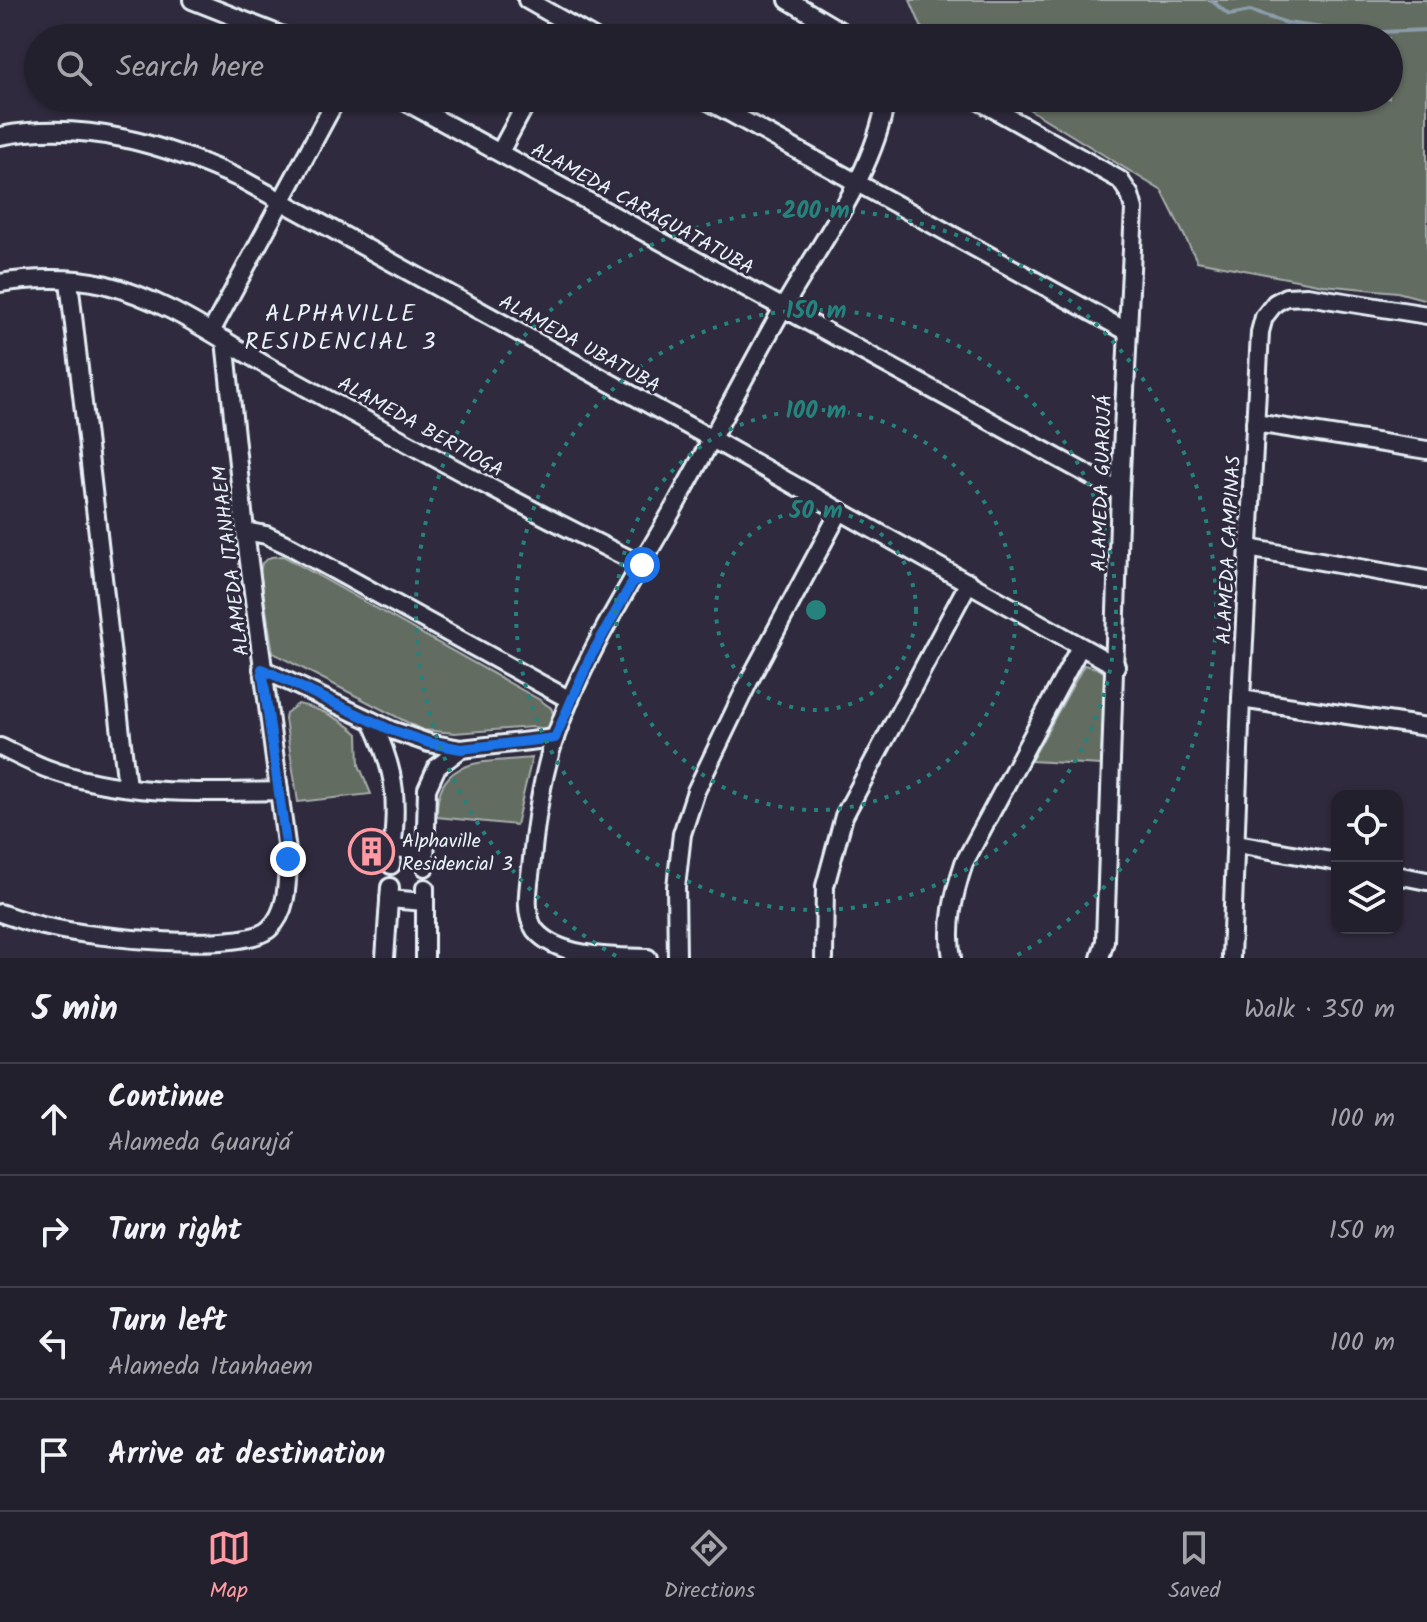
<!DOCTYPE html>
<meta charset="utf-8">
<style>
:root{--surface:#23202e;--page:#2f2d3a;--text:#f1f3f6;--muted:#a3a3aa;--line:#403e4a;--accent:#ff9aa2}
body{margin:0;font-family:Kalam,sans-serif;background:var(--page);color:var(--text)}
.controls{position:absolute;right:24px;bottom:24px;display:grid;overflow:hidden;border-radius:16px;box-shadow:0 2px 6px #0004}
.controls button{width:72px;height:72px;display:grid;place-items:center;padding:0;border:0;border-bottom:2px solid var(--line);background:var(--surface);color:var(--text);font:40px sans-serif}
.stop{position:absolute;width:24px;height:24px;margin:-18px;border:6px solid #1a73e8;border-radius:50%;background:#fff}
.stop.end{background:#1a73e8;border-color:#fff;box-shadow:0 2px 8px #0008}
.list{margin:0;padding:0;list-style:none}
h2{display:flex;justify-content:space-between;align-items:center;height:104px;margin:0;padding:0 32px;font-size:34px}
h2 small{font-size:26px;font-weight:400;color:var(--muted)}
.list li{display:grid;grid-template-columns:52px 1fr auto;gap:24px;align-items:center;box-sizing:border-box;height:112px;padding:0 32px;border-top:2px solid var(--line)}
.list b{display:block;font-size:30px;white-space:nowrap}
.list p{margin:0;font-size:26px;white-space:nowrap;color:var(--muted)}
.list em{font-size:26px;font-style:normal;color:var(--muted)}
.icon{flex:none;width:44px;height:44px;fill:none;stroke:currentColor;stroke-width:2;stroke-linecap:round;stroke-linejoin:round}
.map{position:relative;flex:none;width:1427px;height:958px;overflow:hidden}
.search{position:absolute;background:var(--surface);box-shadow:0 2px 6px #0004;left:24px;right:24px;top:24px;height:88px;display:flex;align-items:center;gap:20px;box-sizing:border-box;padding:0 28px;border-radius:44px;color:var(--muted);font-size:30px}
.sheet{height:552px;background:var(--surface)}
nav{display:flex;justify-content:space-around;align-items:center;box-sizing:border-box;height:112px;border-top:2px solid var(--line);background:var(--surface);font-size:22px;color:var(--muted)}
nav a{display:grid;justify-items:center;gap:4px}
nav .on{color:var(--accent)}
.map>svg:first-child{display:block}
</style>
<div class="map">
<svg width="1427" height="958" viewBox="0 0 1427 958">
<rect width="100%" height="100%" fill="#2f2a3d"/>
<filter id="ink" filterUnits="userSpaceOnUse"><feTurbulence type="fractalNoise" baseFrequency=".0125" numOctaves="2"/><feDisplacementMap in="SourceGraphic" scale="16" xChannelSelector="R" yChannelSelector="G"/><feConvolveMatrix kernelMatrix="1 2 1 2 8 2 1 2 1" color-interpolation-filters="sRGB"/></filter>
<g filter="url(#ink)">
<g fill="#636c60" stroke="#a6aeac" stroke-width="2">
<path d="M 910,0 L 1427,0 L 1427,300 L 1397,292 L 1323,285 L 1197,261 L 1162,191 L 1011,98 L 1389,98 L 1389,38 L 926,38 Z"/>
<path d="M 283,556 L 540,700 L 551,708 L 555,718 L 549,729 L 533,727 L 455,733 L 422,730 L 273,653 L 260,572 L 262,563 L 271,557 Z"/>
<path d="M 1084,665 L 1097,668 L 1105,673 L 1101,765 L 1031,761 Z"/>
<path d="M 298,704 C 318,708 344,720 358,734 L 359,765 L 371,794 L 298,802 L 285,719 L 286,713 Z"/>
<path d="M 532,758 L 516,825 L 437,817 C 435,755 486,763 532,758 Z"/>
</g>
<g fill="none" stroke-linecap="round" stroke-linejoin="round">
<path stroke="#8b9dab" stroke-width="4" d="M 1211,0 L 1229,15 L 1250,11 L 1287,23 L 1358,33 L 1427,30"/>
<defs>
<g id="minor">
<path d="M 192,0 L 288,38"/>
<path d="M 527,0 L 594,38"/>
<path d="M 788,0 L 852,38"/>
<path d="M 399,98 L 1120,492"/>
<path d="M 703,98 L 1128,332"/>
<path d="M 974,98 L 1120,180 L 1130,195 L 1134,209 L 1120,492 L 1105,941 L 1100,958"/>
<path d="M 0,136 C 85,119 166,145 243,180 L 712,439 L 1116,666"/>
<path d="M 500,152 L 529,98"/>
<path d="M 69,281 L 127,787"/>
<path d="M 0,283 C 29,278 74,277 103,284 C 168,300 219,339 276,371 C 397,437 518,505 642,565"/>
<path d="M 212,330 L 337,98"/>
<path d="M 1255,423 L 1427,450"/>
<path d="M 245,531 L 266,535 L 290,546 L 570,700"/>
<path d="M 1248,548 L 1427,580"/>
<path d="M 262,669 L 391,730 L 429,743 L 461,749 L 555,738"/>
<path d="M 1241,699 L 1427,727"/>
<path d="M 372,721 C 399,778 397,802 391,865"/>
<path d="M 0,747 C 15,754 30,762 45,768 C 119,796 201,793 279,791"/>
<path d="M 1237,844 L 1337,862"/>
<path d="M 393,848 L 425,851"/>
<path d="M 425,867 L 427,789 L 437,767 L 461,749"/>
<path d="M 1397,875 L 1427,881"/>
<path d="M 389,899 L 425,902"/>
<path d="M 0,913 C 17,919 35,925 53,928 C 90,937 245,954 270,928 C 288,911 287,882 288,859 L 245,531 L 225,340"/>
<path d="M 385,958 L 390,887"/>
<path d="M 425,958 L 425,888"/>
<path d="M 648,958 C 614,957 558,958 535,930 C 522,911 530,881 532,859 C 536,817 542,775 556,735 C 584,654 634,579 676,504 C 713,438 748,369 786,303 C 822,241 876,169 886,98"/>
<path d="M 677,958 L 676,887 L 682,834 L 696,791 L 750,679 L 840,511"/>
<path d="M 824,958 L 825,886 L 844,816 L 969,582"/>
<path d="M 952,958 C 946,926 954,893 964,863 L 1080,647"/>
<path d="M 1231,958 L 1241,699 L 1260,332 L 1264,317 L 1275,303 L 1286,297 L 1307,296 L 1427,315"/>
</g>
</defs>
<use href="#minor" stroke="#e8f1f8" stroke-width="22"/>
<use href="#minor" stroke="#2f2a3d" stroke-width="16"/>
</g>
</g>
<g fill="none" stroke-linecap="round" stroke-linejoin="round" filter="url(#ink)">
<path stroke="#1a73e8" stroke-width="10" d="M 288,859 L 262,669 L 391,730 L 429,743 L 461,749 L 555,738 L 590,658 L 642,565"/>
</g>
<g fill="none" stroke="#25827c" stroke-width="4" stroke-dasharray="4 8">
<circle cx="816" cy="610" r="100"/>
<circle cx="816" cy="610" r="200"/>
<circle cx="816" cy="610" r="300"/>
<path d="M616 956A400 400 0 1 1 1016 956"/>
</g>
<defs>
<symbol id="building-ring" viewBox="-11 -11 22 22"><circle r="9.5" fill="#2f2a3d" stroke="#ff9aa2" stroke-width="1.5"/><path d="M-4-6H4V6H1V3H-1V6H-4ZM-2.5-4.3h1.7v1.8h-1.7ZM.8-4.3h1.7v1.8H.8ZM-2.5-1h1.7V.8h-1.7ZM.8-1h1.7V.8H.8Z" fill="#ff9aa2"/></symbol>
</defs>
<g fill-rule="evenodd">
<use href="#building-ring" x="346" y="826" width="51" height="51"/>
</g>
<g text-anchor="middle" stroke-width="6" stroke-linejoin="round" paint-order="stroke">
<g font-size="20" fill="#e8f1f8" stroke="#2f2a3d">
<text transform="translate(643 208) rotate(29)" y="7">ALAMEDA CARAGUATATUBA</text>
<text transform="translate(580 343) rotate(29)" y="7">ALAMEDA UBATUBA</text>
<text transform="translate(421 426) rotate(29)" y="7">ALAMEDA BERTIOGA</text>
<text transform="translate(1101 483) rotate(-88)" y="7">ALAMEDA GUARUJÁ</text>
<text transform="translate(1228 550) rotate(-87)" y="7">ALAMEDA CAMPINAS</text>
<text transform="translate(230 561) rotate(-97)" y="7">ALAMEDA ITANHAEM</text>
</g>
<g font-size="20" fill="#e8f1f8" stroke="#2f2a3d" text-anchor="start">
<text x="402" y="847">Alphaville<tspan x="402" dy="23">Residencial 3</tspan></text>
</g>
<g font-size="24" letter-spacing="2" fill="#e8f1f8" stroke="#2f2a3d">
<text x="341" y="321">ALPHAVILLE<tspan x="341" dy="28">RESIDENCIAL 3</tspan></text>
</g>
</g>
<circle cx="816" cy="610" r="12" fill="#25827c" stroke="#2f2a3d" stroke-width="4"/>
<g font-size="24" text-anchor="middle" font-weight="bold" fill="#25827c" stroke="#2f2a3d" stroke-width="6" stroke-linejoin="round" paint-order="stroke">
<text x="816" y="218">200 m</text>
<text x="816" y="318">150 m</text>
<text x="816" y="418">100 m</text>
<text x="816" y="518">50 m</text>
</g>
</svg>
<div class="controls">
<button><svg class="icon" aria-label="locate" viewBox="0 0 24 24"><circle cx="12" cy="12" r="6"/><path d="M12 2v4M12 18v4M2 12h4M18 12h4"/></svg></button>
<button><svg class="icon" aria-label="layers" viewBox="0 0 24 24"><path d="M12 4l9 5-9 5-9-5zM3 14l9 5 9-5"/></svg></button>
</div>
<div class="stop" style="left:642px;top:565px"></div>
<div class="stop end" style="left:288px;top:859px"></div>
<div class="search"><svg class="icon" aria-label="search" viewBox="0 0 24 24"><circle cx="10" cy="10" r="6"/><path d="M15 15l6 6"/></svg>Search here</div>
</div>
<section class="sheet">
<h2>5 min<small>Walk · 350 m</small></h2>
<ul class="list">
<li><svg class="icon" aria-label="ahead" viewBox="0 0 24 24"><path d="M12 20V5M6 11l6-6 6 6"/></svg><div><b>Continue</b><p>Alameda Guarujá</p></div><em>100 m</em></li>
<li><svg class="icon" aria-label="right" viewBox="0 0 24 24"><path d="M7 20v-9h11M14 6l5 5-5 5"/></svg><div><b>Turn right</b></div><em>150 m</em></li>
<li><svg class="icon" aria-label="left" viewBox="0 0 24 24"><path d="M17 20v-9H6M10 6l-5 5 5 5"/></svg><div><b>Turn left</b><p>Alameda Itanhaem</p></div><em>100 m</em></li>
<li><svg class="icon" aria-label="arrive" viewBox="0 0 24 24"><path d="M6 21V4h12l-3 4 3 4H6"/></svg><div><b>Arrive at destination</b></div></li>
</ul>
</section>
<nav>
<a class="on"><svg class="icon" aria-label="map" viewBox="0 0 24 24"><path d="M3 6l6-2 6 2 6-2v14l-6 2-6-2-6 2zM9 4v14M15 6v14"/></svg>Map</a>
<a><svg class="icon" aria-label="directions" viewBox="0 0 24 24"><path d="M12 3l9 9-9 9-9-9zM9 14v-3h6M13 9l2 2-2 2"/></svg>Directions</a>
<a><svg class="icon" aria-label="saved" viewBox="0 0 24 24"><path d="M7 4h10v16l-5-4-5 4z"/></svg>Saved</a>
</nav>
